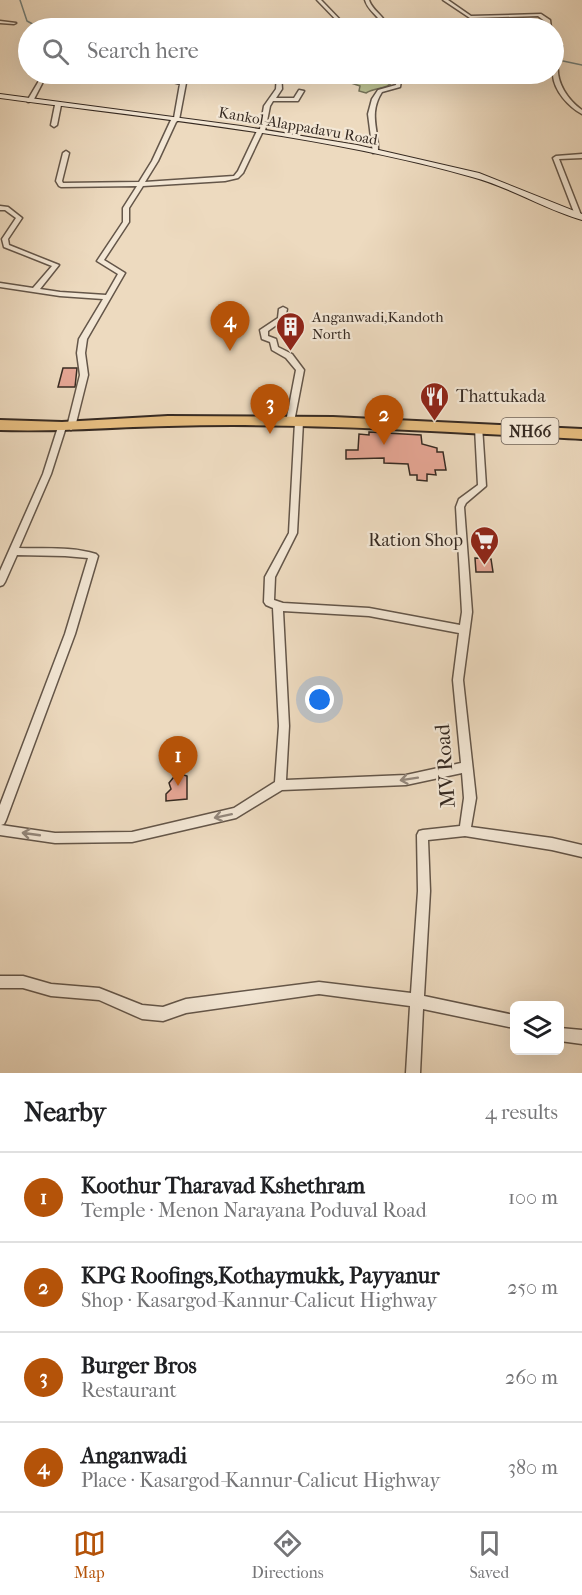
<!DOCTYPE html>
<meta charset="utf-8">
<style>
:root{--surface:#fff;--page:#f6f6f6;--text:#202124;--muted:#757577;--line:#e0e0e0;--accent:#b45309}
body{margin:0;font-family:"IM FELL French Canon",serif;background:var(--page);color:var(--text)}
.controls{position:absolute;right:18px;bottom:18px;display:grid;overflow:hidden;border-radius:9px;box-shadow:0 6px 24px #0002}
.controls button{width:54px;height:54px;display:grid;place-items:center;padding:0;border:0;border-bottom:2px solid var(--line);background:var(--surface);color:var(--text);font:30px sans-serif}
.you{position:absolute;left:320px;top:700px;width:21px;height:21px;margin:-15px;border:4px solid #fff;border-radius:50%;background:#1a73e8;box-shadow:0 0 0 9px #1a73e833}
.badge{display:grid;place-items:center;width:39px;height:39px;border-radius:50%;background:var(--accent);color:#fff;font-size:20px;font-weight:700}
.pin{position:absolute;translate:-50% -50px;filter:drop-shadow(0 2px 3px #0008)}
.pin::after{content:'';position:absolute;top:32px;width:21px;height:18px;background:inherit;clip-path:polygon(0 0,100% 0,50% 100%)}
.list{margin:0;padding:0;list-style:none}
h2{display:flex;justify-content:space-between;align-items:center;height:78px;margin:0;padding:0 24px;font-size:26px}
h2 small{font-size:20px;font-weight:400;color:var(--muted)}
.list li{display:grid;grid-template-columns:39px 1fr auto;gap:18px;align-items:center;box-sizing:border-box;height:90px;padding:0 24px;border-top:2px solid var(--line)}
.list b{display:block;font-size:22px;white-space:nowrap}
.list p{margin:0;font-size:20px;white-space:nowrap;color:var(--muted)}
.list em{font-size:20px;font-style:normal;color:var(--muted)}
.icon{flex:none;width:33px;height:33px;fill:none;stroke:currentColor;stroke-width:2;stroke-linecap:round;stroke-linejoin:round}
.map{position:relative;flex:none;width:582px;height:1073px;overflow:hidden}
.search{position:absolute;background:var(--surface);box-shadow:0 6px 24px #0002;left:18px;right:18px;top:18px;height:66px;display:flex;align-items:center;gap:15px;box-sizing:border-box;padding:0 21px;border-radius:33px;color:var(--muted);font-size:22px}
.sheet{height:438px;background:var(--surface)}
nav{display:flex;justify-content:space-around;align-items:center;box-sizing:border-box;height:84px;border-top:2px solid var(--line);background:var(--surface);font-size:16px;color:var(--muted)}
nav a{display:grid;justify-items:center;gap:3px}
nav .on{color:var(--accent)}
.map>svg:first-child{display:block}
</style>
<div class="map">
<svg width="582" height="1073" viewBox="0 0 582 1073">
<rect width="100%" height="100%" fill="#eddabf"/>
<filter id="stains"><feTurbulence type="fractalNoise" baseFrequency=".00333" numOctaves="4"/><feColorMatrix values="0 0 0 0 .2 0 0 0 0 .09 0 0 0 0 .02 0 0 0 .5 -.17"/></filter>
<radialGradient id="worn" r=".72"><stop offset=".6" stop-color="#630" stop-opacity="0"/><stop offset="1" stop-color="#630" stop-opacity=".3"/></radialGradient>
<path fill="#babf90" stroke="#787459" stroke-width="1.5" d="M 353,74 L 390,74 L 395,79 C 387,91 377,86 366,93 L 359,91 L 360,86 L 351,83 Z"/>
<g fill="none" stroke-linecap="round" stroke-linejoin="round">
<g stroke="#72807c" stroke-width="1.5">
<path d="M 20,0 L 27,21 L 40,28"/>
<path d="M 563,61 L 582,65"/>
</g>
</g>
<g fill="#e7a796" stroke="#362a22" stroke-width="1.5">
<path d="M 63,368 L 77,368 L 75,387 L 58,387 Z"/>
<path d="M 369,432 L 421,435 L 422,444 L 437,448 L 437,452 L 443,452 L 446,470 L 435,470 L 436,475 L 427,474 L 427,481 L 417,480 L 417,475 L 410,475 L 408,464 L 384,463 L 384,458 L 346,459 L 346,450 L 358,450 L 359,434 L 369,435 Z"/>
<path d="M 475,558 L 491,559 L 493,572 L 476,572 Z"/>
<path d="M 177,773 L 187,776 L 187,799 L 166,801 L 166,794 L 171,789 L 169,783 Z"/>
</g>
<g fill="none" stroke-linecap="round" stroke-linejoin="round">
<defs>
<g id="minor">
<path d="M 317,0 L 321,0 L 348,28 L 344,28 Z"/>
<path d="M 365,0 L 369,0 C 373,12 386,16 387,28 L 383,28 C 381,16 368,12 365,0 Z"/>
<path d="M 443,0 L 448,0 L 471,16 L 541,14 L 550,20 L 551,28 L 547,28 L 546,22 L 538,16 L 470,18 Z"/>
<path d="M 0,21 L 16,23 L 14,24 L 0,23 Z"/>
<path d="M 229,21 L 233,22 L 224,28 L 220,28 Z"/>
<path d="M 554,36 L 562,46 C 561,52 558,58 558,65 C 556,83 568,100 582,110 L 582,114 C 569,107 554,91 553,75 C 552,66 556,56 558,46 L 554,40 Z"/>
<path d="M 43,74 L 47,74 L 33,101 L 28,102 L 27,101 Z"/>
<path d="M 156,74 L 160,74 L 163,76 L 182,81 L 188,74 L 192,74 L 186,83 L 179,120 L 176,122 L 158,161 L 145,182 L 234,176 L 238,171 L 257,131 L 260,129 L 264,106 L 276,89 L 277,74 L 281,74 L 282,89 L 276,98 L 294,98 L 299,90 L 304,91 L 298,101 L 273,101 L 270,106 L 265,131 L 262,133 L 243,173 L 238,178 L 225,181 L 143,186 L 129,208 L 129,222 L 104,260 L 125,273 L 87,339 L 85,353 L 88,375 L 75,427 L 71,430 L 67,427 L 80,375 L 77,353 L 79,339 L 103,299 L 60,296 L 0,287 L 0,283 L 33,288 L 52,266 L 4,247 L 2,239 L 16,218 L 5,210 L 0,210 L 0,206 L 8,207 L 22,218 L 8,239 L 9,245 L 59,265 L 40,289 L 60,292 L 106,295 L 118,274 L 97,261 L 123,222 L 123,208 L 137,186 L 61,187 L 59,186 L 56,181 L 63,153 L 66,151 L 69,153 L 62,181 L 63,183 L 139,182 L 152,161 L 171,120 L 174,118 L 180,84 L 159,78 Z"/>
<path d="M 398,74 L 402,74 L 400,87 L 382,92 C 368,114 379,129 378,152 L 373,153 L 368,114 L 372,99 L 378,90 L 396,85 Z"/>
<path d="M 58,103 L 61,105 L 57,125 L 54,127 L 51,125 L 55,105 Z"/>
<path d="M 582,154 L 582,158 L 559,159 L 581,215 L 578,217 L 575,215 L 553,158 L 556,156 Z"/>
<path d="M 283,307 L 287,309 L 285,319 L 268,331 L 268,336 L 276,339 L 278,347 L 292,354 L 304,370 L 294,422 L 290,425 L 286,422 L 296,370 L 286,358 L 272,350 L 270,342 L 262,339 L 260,330 L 278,318 L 279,309 Z"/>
<path d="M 299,419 L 303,422 L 297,533 L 275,577 L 274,600 L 283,603 L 369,608 L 460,625 L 462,612 L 456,507 L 459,499 L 478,485 L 475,428 L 476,426 L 482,426 L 486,486 L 466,503 L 464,507 L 472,612 L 463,680 L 476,798 L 471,827 L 552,838 L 582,845 L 582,857 L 552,850 L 465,836 L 428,840 L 430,891 L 424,996 L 514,1015 L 514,1028 L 423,1009 L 420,1073 L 406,1073 L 410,1006 L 319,994 L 186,1013 L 163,1021 L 142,1019 L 99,1000 L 51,996 L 23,988 L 0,988 L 0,976 L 23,976 L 51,984 L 99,988 L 142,1005 L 163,1007 L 186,999 L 319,982 L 411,993 L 418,891 L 417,835 L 419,831 L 423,830 L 460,826 L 464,798 L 462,773 L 406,785 L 282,790 L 236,818 L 132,842 L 55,843 L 0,835 L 0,805 L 65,634 L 88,558 L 65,556 L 17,555 L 5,582 L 3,585 L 0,586 L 0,571 L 43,474 L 58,427 L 62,424 L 66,427 L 51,474 L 19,548 C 45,549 71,546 96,554 L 98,556 L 75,634 L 6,820 L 4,824 L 1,825 L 55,833 L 132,832 L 234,808 L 275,782 L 279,726 L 273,608 L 266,605 L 264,602 L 265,577 L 289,533 L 295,422 ZM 283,611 L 369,616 L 459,633 L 453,680 L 461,763 L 406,775 L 286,780 L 289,726 Z"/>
<path d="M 560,1028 L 582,1030 L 582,1044 L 560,1041 Z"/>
</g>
<path id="secondary" d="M 0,94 L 241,126 L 357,145 L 479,173 L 582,214 L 582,220 C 544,209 510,187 472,177 C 320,134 156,119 0,98 Z"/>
<path id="trunk" d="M 168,416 L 333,417 L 582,429 L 582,439 C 444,432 306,422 168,426 C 112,427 57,432 0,430 L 0,420 L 62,422 Z"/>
</defs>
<use href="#minor" stroke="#645649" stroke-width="3"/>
<use href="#secondary" stroke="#362a22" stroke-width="2"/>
<use href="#trunk" stroke="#362a22" stroke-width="4"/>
<use href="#minor" fill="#f3e7d5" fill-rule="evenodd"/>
<use href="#secondary" fill="#f3e7d5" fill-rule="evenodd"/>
<use href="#trunk" fill="#e6bd80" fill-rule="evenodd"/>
</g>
<defs><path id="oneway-shaft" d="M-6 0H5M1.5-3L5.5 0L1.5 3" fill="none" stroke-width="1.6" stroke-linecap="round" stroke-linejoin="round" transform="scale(1.5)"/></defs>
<g stroke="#94887c">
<use href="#oneway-shaft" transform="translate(409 779) rotate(171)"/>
<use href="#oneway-shaft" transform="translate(223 816) rotate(168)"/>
<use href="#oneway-shaft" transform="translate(31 834) rotate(-172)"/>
</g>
<defs>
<symbol id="building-pin" viewBox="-11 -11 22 30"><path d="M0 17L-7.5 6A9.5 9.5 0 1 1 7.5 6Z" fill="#8f2418" stroke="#f3e7d5"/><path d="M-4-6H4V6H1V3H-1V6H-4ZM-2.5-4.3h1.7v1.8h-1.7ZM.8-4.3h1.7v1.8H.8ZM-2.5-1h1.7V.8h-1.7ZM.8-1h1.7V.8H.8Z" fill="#fff"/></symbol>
<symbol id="restaurant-pin" viewBox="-11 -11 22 30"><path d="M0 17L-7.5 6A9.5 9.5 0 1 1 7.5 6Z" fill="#8f2418" stroke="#f3e7d5"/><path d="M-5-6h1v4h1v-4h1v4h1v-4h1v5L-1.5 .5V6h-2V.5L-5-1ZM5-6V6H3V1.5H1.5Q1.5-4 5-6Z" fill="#fff"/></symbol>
<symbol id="supermarket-pin" viewBox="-11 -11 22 30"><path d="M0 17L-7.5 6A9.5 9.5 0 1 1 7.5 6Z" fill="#8f2418" stroke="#f3e7d5"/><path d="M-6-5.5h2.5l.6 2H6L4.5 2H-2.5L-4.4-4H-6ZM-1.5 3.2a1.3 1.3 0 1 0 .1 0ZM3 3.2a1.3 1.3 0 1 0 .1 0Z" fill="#fff"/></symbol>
</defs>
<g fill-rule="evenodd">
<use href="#building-pin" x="274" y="310" width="33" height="45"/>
<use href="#restaurant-pin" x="418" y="380" width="33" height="45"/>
<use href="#supermarket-pin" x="468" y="524" width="33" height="45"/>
</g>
<g text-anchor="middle" stroke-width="4.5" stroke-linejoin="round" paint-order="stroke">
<g font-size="15" fill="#362a22" stroke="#f3e7d5">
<text transform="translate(298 126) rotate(10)" y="5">Kankol-Alappadavu Road</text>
</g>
<g font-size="15" fill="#362a22" stroke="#f3e7d5" text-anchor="start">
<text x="312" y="322">Anganwadi,Kandoth<tspan x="312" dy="17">North</tspan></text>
</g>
<rect fill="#f3e7d5" stroke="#6f6358" stroke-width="1.5" x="501.5" y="418" width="57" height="26" rx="4.5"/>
<g font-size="16" font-weight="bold" fill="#362a22">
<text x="530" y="437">NH66</text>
</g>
<g font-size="18" fill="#362a22" stroke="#f3e7d5" text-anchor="start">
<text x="456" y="402">Thattukada</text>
<text x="463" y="546" text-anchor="end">Ration Shop</text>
</g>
<g font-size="21" fill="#362a22" stroke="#f3e7d5">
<text transform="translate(445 766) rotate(-94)" y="7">MV Road</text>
</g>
</g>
<rect width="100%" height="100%" filter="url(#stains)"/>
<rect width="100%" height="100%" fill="url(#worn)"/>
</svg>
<div class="controls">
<button><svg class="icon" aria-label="layers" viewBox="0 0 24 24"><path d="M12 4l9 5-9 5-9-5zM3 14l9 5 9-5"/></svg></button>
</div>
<div class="you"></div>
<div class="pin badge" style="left:178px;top:786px">1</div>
<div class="pin badge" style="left:384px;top:445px">2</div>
<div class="pin badge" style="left:270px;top:434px">3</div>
<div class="pin badge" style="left:230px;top:351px">4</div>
<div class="search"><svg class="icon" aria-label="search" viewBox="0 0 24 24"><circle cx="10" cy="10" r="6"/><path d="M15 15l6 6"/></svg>Search here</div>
</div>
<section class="sheet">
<h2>Nearby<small>4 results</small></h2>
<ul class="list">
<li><span class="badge">1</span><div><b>Koothur Tharavad Kshethram</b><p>Temple · Menon Narayana Poduval Road</p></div><em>100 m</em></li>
<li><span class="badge">2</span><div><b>KPG Roofings,Kothaymukk, Payyanur</b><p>Shop · Kasargod-Kannur-Calicut Highway</p></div><em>250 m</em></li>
<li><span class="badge">3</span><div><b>Burger Bros</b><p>Restaurant</p></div><em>260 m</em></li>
<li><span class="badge">4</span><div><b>Anganwadi</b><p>Place · Kasargod-Kannur-Calicut Highway</p></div><em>380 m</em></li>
</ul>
</section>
<nav>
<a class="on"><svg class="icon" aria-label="map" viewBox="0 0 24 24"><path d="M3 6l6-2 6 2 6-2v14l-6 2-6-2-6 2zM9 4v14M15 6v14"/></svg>Map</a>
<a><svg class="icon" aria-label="directions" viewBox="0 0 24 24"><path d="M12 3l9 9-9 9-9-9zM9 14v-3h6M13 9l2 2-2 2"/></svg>Directions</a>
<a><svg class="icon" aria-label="saved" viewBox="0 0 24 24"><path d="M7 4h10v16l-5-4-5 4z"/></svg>Saved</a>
</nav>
